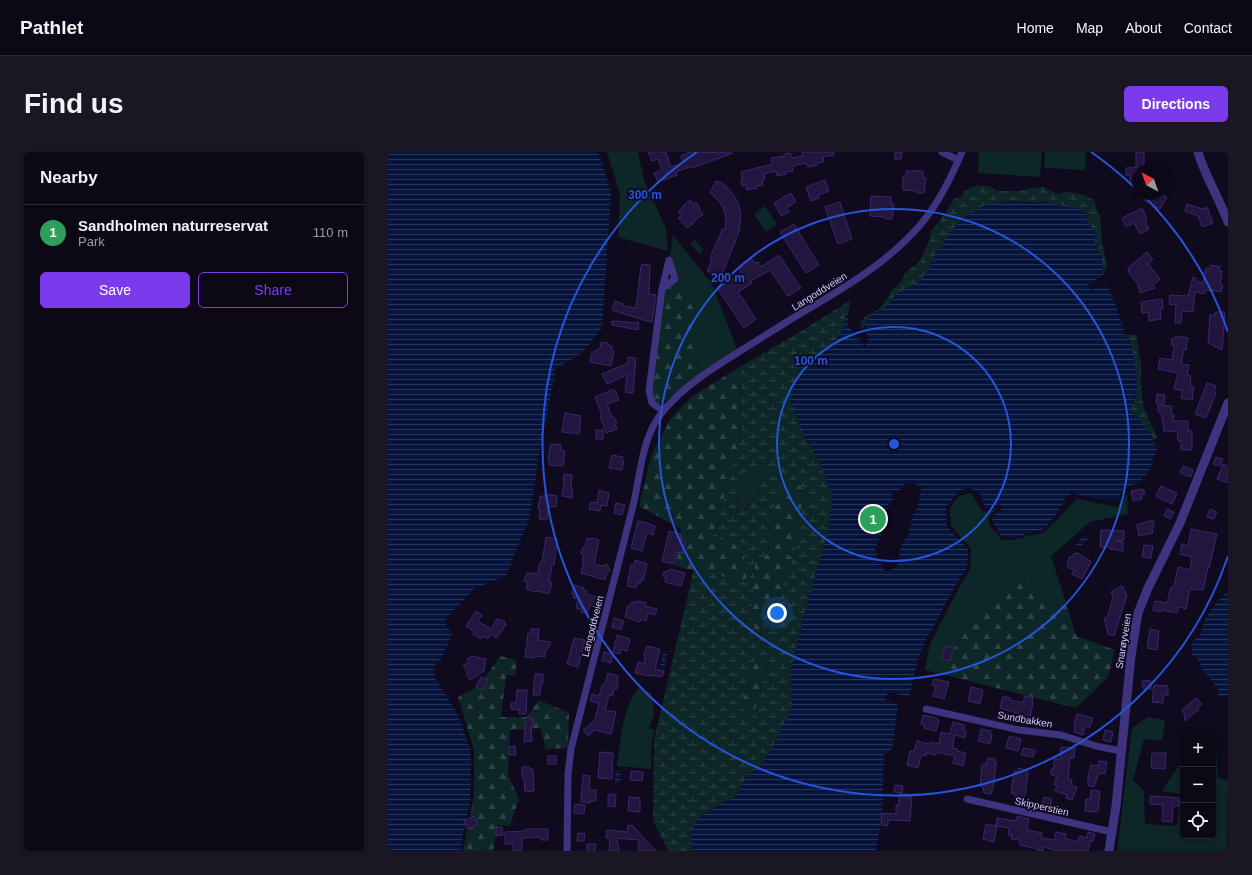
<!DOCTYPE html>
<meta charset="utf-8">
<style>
:root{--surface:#0c0816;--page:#1a1623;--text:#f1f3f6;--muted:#9a9aa1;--line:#2c2935;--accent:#7c3aed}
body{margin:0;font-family:Arial,sans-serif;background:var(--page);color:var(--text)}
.controls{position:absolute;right:12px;bottom:12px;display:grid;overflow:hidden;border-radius:6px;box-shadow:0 2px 6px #0003}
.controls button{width:36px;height:36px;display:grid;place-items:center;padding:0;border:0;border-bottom:1px solid var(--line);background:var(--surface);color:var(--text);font:20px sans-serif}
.compass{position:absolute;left:744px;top:12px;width:36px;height:36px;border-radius:50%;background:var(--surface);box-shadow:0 2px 6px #0003;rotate:319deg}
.you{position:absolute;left:389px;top:461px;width:14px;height:14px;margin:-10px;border:3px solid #fff;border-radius:50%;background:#1a73e8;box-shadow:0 0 0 6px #1a73e833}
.badge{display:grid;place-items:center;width:26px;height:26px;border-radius:50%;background:var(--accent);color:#fff;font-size:13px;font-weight:700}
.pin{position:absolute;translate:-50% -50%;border:2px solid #fff;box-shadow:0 1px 4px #0006}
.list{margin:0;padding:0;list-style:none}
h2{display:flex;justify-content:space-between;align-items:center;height:52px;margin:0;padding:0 16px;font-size:17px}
h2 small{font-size:13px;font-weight:400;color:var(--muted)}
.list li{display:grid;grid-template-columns:26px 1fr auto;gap:12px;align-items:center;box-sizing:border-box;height:56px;padding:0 16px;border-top:1px solid var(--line)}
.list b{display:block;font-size:15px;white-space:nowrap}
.list p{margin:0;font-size:13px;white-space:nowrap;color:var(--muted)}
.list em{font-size:13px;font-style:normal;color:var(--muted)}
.actions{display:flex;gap:8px;padding:12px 16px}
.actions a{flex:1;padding:9px 0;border:1px solid var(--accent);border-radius:6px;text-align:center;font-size:14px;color:var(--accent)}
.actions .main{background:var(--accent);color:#fff}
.icon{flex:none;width:22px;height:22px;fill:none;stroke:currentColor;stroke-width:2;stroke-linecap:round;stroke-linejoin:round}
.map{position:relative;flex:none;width:840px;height:699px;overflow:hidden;border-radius:6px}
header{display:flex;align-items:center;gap:24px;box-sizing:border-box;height:56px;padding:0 20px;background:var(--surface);border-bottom:1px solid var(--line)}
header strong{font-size:19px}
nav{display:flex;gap:22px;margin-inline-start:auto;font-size:14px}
.intro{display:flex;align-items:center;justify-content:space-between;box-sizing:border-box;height:96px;padding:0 24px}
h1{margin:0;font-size:28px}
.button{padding:10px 18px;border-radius:6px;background:var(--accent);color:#fff;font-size:14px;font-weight:700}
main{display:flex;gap:24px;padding:0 24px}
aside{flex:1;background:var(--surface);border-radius:6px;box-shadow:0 2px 6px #0003}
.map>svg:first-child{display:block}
</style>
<header>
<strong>Pathlet</strong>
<nav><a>Home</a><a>Map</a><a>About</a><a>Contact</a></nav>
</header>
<div class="intro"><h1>Find us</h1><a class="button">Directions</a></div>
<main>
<aside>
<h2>Nearby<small></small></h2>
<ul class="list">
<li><span class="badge" style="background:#2e9e5b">1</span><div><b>Sandholmen naturreservat</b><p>Park</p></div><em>110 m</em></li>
</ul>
<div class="actions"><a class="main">Save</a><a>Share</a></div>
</aside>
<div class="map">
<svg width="840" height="699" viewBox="0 0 840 699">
<defs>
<pattern id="forest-firs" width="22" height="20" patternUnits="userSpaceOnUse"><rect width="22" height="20" fill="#0d2628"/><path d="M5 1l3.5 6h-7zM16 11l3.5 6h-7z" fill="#2f4448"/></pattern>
<pattern id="wetland-marsh" width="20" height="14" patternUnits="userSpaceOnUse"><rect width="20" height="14" fill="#0d2628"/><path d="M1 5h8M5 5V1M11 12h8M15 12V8" fill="none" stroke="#2f4448"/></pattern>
<pattern id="water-rules" width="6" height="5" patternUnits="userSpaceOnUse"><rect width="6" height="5" fill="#06143b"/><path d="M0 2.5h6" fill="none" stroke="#293558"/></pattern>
</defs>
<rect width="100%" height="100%" fill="#100a1e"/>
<g fill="#0d2628">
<path d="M 219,0 L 250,0 L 256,28 L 278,76 L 280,99 L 230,85 L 232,42 Z"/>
<path d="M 591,0 L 654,0 L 652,25 L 590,21 Z"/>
<path d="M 657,0 L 698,0 L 697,18 L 656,16 Z"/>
<path d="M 377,54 L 389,72 L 378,80 L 366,62 Z"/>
<path d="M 285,83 L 324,132 L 349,197 L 309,223 L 311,197 L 304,178 L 307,157 L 287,127 L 281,108 Z"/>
<path d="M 307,88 L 315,97 L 312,103 L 302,92 Z"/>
<path d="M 384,299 L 369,342 L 356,358 L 348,360 L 351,327 Z"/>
<path d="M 583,341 L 594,359 L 601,360 L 609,356 L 600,366 L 602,374 L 614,388 L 624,388 L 657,380 L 689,347 L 729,355 L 739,342 L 740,362 L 702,370 L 663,404 L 679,454 L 660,452 L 655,446 L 635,419 L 623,434 L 591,457 L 566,496 L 561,524 L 537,518 L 542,492 L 574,430 L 582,418 L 583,397 L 563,374 L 562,363 L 562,356 L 571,344 Z"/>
<path d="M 251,536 L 263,541 L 266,562 L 261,576 L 267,578 L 264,590 L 263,617 L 229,614 C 232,591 235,553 251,536 Z"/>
<path d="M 760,565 L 777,568 L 774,589 L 756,587 L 745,628 L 756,639 L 757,672 L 789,674 L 792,642 L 774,639 L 791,613 L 795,612 L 795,684 L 825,684 L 825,595 L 828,597 L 830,626 L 840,629 L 839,699 L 729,699 L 744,576 Z"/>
</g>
<g fill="url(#forest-firs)">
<path d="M 287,127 L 299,136 L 307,157 L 304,178 L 311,197 L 309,223 L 275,251 L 267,251 L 261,239 L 274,137 Z"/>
<path d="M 353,214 L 354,279 L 325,384 L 355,391 L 359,430 L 287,414 L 293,377 L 251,354 L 264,302 L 283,266 L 303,245 Z"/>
<path d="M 395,325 L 417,337 L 421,350 L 408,370 L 412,397 L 403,395 L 404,406 L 388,451 L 383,450 L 369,491 L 364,462 L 367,411 L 380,402 L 383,363 Z"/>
<path d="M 635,419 L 655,446 L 660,452 L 679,454 L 688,484 L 727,498 L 720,525 L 688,556 L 561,524 L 566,496 L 591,457 L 623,434 Z"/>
<path d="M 112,504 L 129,508 L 127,523 L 118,523 L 113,565 L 139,565 L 151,548 L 181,561 L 180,596 L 158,597 L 152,576 L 122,578 L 120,623 L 131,647 L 122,674 L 110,673 L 105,698 L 108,699 L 75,699 L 86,643 L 86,598 L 70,545 L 91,534 Z"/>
<path d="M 367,505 L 381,510 L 364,569 L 353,555 Z"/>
</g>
<g fill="url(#wetland-marsh)" fill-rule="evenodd">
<path d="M 586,34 L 602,34 L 609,39 L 632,39 L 643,36 L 655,35 L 670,42 L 680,40 L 694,42 L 706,48 L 710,62 L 712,62 L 714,92 L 717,103 L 719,115 L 715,123 L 714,107 L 707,91 L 707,79 L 699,70 L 698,61 L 692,57 L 682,56 L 654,49 L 648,51 L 621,49 L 610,52 L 598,52 L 589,59 L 577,63 L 544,109 L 541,120 L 537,122 L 532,130 L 507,143 L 500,154 L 483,164 L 477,172 L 474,179 L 472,170 L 480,163 L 488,159 L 496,152 L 503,139 L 513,130 L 517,121 L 532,109 L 542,87 L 542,80 L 552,69 L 566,47 L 573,45 L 577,39 Z"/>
<path d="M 463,148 L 460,162 L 458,162 L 456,175 L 448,188 L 409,223 L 416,284 L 432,310 L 444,344 L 441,376 L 417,460 L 403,517 L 404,556 L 385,595 L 373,613 L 358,624 L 355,633 L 347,645 L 334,651 L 308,668 L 303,680 L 304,699 L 280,699 L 265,669 L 266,588 L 306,417 L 359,430 L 355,391 L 325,384 L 354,280 L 353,214 L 410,181 ZM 384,300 L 369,342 L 357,358 L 348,360 L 351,327 ZM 396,326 L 417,337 L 421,350 L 414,353 L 408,370 L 412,397 L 403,395 L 400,402 L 404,406 L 388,451 L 383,450 L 369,491 L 364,462 L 367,411 L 380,402 L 383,363 ZM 367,505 L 381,510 L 364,568 L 353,555 Z"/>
<path d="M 737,183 L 748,183 L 753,213 L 753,231 L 755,253 L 760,267 L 769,284 L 767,288 L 742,257 L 749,243 L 743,191 Z"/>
</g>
<g fill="url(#water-rules)" fill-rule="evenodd">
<path d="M 0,0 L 209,0 L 214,10 L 223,42 L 214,176 L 195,200 L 168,217 L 150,308 L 142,364 L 118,424 L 87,436 L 56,469 L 64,482 L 52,510 L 45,514 L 47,526 L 69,561 L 83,599 L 82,649 L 72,699 L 0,699 Z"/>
<path d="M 621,49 L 648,51 L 654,49 L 682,56 L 691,56 L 698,61 L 699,70 L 707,79 L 707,91 L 714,107 L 715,123 L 700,133 L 702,138 L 719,133 L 729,156 L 737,183 L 743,191 L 749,221 L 749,243 L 742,257 L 763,283 L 769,297 C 760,321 762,328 736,336 L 730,347 L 709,347 L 685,341 L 679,344 L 669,361 L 656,377 L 623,386 L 613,383 L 605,371 L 604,365 L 612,359 L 615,355 L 611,352 L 598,357 L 592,341 L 582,336 L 571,339 L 558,355 L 559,375 L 580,397 L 579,416 L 570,429 L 537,490 L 530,508 L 521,545 L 500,540 L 497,548 L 510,553 L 504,597 L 496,603 L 494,661 L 488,699 L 304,699 L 303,680 L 308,668 L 334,651 L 347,645 L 355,633 L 358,624 L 373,613 L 385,595 L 404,556 L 403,517 L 417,460 L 441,376 L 444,344 L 432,310 L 416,284 L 402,248 L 409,223 L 448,188 L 456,175 L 458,161 L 460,162 L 460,173 L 476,194 L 480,190 L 477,172 L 483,164 L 500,154 L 507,143 L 532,130 L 537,122 L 541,120 L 544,109 L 557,87 L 577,63 L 589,59 L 598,52 L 610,52 ZM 521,331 L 528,332 L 529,336 L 531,333 L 533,334 L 533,337 L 530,353 L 524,366 L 520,384 L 513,393 L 509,415 L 497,420 L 490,406 L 489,402 L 487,397 L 493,383 L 493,376 L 490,375 L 491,368 C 497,365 497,359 500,354 C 502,351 504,348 506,345 L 503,345 L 505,339 L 509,338 L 510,341 L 515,333 Z"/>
<path d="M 696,383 L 700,386 L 692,395 L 688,392 Z"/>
<path d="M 840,412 L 840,544 L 834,544 L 830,543 L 830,537 L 818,522 L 813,515 L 812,510 L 804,502 L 804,490 L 812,484 L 817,467 L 824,456 L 840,439 Z"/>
<path d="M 275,502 L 279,502 L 276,517 L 272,516 Z"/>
<path d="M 227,619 L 233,620 L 232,631 L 227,631 Z"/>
</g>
<g fill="#22163f" stroke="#3b266d">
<path d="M 260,0 L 278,0 L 283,15 L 295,11 L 293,4 L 302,0 L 345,1 L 304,16 L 304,14 L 288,20 L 289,23 L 270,30 L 266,21 L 274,18 L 270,7 L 264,9 Z"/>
<path d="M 414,0 L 446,0 L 446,3 L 435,5 L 436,10 L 429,11 L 429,13 L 420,15 L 418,11 L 404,14 L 405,19 L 398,20 L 398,22 L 389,24 L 388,19 L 376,22 L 377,27 L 374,28 L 375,33 L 368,34 L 369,36 L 359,38 L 358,33 L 354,34 L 353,27 L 355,27 L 353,20 L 384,12 L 383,6 L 396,4 L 396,2 L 402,1 L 404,6 L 415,4 Z"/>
<path d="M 507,0 L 514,0 L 513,7 L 507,7 Z"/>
<path d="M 748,0 L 756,0 L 756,18 L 750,18 L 750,31 L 742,31 L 742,23 L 738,24 L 738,16 L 748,15 Z"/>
<path d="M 518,19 L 535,19 L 535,26 L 538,26 L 536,41 L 529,41 L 529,39 L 515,38 L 515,24 L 518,24 Z"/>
<path d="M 437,28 L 441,39 L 430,43 L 431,46 L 423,49 L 418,35 Z"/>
<path d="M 328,29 L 334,31 L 341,37 L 350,50 L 353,63 L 351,80 L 331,129 L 326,126 L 325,122 L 319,119 L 324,107 L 322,106 L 332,83 L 334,77 L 337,78 L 338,65 L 335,55 L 330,48 L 325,44 L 326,42 L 322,41 Z"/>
<path d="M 403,41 L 408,50 L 398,56 L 401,60 L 393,64 L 386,51 Z"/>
<path d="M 759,42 L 773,42 L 779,45 L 772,57 L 755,48 Z"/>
<path d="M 483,44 L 503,45 L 503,52 L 506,52 L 504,67 L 497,67 L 497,65 L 482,64 Z"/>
<path d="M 302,48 L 305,52 L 308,50 L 312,56 L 311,57 L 315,62 L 304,71 L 305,72 L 299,76 L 290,66 L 293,64 L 290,60 L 295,56 L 294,55 Z"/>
<path d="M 452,50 L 464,87 L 450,92 L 437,55 Z"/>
<path d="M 799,52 L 815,57 L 819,55 L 825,71 L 814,75 L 810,64 L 797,59 Z"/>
<path d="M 754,56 L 759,67 L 757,69 L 761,77 L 752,82 L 746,71 L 738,75 L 734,66 Z"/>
<path d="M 406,72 L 431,113 L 418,121 L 392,80 Z"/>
<path d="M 759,100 L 765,107 L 760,112 L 772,127 L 765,133 L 767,136 L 752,141 L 750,132 L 741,121 L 740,116 Z"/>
<path d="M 391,103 L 413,136 L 400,144 L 382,118 L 363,129 L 364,131 L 350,140 L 368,167 L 356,176 L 330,137 L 353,121 L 351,117 L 356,114 L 356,113 L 364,107 L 367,111 L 370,110 L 373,115 Z"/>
<path d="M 254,112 L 262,113 L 261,142 L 268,143 L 264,170 L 255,168 L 224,158 L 227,149 L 235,152 L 235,154 L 248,156 L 253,114 L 254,114 Z"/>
<path d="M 823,113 L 832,115 L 831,119 L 834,119 L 832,132 L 835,133 L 833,140 L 823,138 L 823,139 L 818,138 L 816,142 L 807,140 L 805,160 L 794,159 L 793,171 L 787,171 L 788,153 L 781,152 L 782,143 L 800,144 L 805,125 L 808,126 L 808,129 L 815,131 L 818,116 L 822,117 Z"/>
<path d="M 774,147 L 775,157 L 772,157 L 773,167 L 761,169 L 760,160 L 754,161 L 753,150 Z"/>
<path d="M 827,160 L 836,160 L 837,164 L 834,198 L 820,191 L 822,163 L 827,163 Z"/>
<path d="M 224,169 L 251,171 L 250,178 L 224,173 Z"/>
<path d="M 788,184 L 800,186 L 798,198 L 796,197 L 793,212 L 801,213 L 799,223 L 803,224 L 802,234 L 806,235 L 804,248 L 793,246 L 794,238 L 786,237 L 790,221 L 770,217 L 772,206 L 784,208 L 786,194 L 783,193 L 784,186 L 787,187 Z"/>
<path d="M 213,190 L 220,191 L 220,193 L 224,194 L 224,199 L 226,199 L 223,214 L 202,210 L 204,201 L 212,196 Z"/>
<path d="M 240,205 L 248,206 L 245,241 L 237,240 L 239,223 L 219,232 L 214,222 L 240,211 Z"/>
<path d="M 819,231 L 828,234 L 826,240 L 828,241 L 818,266 L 807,262 Z"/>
<path d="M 224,238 L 227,238 L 231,248 L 219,252 L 224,265 L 226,265 L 229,271 L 227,272 L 229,277 L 218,281 L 212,264 L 214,263 L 207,245 Z"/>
<path d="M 769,242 L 777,243 L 776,252 L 768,251 Z"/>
<path d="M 770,253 L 784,254 L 783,263 L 786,263 L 785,269 L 800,269 L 800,279 L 804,279 L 804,298 L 793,298 L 793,288 L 790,289 L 789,279 L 776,280 L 775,269 L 774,269 L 774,261 L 770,260 Z"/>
<path d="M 177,261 L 193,264 L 191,282 L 174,280 Z"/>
<rect x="208" y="278" width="7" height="9"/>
<path d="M 163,292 L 173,293 L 173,298 L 177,299 L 175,314 L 161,313 L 161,307 L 160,307 Z"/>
<path d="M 224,303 L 235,305 L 234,309 L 236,309 L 234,318 L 221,316 Z"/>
<path d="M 828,305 L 835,307 L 832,314 L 825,312 Z"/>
<path d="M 835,312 L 840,314 L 840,331 L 829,327 Z"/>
<path d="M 795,314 L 805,318 L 803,325 L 792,321 Z"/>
<path d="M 176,322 L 184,323 L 183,337 L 185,337 L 184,346 L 174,344 L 176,332 L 175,332 Z"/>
<path d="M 773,334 L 789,341 L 784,352 L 768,344 Z"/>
<path d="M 755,337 L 757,342 L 753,343 L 754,347 L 745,349 L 743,339 Z"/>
<path d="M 211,338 L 221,341 L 219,354 L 213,353 L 212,359 L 201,357 L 203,350 L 209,351 Z"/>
<path d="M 156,342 L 169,344 L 168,355 L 161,354 L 159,368 L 151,367 L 152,357 L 150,357 L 152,344 L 156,345 Z"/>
<path d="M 228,351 L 237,353 L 234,363 L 226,361 Z"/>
<path d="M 779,357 L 786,360 L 783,367 L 776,364 Z"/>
<path d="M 822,357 L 829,360 L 826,367 L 819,365 Z"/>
<path d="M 765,368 L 766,375 L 764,376 L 765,381 L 751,384 L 749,373 Z"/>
<path d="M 250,369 L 260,371 L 261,372 L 267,374 L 265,383 L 259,381 L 254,399 L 243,396 Z"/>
<path d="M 803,377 L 829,382 L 821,416 L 820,415 L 815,438 L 802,437 L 798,457 L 791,455 L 789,461 L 774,458 L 774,460 L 765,458 L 767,449 L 779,451 L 783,435 L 786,435 L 790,415 L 802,418 L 804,405 L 792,402 L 794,392 L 800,394 Z"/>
<path d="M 713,378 L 736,379 L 736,388 L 729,389 L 735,390 L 735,399 L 722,397 L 722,395 L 712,395 Z"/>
<path d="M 281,379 L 293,382 L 292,388 L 297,390 L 295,401 L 288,400 L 286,412 L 274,409 Z"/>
<path d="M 158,385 L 169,387 L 169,389 L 166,413 L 164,413 L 161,430 L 164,431 L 161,442 L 149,439 L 148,440 L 138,437 L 140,430 L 136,429 L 139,421 L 150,422 L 152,410 L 154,410 Z"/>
<path d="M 199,386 L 203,387 L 204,386 L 211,388 L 206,412 L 214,414 L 219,412 L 222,419 L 218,422 L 217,428 L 193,421 L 196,410 L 194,410 L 196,402 L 193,402 L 195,395 L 197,396 Z"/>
<path d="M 756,393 L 765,394 L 763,406 L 754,405 Z"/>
<path d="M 689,401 L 692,402 L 693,404 L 703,409 L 694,427 L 684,422 L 686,418 L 681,416 L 679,411 L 682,404 L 684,405 L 686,402 Z"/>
<path d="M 247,408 L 259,412 L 255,429 L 252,428 L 252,432 L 249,431 L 248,436 L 239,434 L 243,413 L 246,413 Z"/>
<path d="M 283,417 L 297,421 L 293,434 L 277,430 L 278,427 L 275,424 L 275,421 Z"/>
<path d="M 186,433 L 196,436 L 195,438 L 199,439 L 198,442 L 213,446 L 211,455 L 202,453 L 199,461 L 193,460 L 194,458 L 188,456 L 190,447 L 185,446 L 186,442 L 184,442 Z"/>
<path d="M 734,434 L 739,443 L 726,484 L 720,482 L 716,466 L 719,466 L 725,445 L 723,440 Z"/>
<path d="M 249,449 L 258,451 L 257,454 L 269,457 L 267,463 L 260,461 L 258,469 L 253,467 L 252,470 L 237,465 L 240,453 L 242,454 L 244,450 L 248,451 Z"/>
<path d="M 88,459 L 94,463 L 90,469 L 103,477 L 109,467 L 111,468 L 111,467 L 117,470 L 116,472 L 118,472 L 109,486 L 103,482 L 100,487 L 95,484 L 93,487 L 85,482 L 86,480 L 78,474 Z"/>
<path d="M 226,466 L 236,469 L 233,478 L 224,475 Z"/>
<path d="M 143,477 L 151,477 L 150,488 L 163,490 L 159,498 L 157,498 L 157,505 L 146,504 L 146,506 L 137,505 L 140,481 L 143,482 Z"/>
<path d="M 762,477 L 771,479 L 769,498 L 759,496 Z"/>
<path d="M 229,483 L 242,487 L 239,499 L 233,497 L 232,502 L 225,500 Z"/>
<path d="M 186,486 L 197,488 L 190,515 L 179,512 Z"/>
<path d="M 259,494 L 272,497 L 267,517 L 276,519 L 274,525 L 261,523 L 261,524 L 247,521 L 250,510 L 257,512 L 256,503 Z"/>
<path d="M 557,494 L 566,496 L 562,509 L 553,507 Z"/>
<path d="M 216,500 L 225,502 L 223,511 L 214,509 Z"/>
<path d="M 84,504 L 98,507 L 96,519 L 82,528 L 78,522 L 80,521 L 75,514 L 81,510 L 79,507 Z"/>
<path d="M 220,521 L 230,524 L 229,530 L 230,530 L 229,537 L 226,537 L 224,544 L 221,543 L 217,558 L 228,560 L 223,582 L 207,578 L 200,584 L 195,578 L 207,568 L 211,551 L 202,549 L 204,542 L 211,544 L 214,533 L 216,534 Z"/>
<path d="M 147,522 L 155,522 L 155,531 L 153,531 L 152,543 L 145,543 Z"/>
<path d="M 93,525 L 100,528 L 95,538 L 88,535 Z"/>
<path d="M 546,527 L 561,530 L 556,547 L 545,544 L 548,534 L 544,533 Z"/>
<path d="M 755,528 L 763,529 L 763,537 L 754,536 Z"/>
<path d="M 766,533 L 780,534 L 780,543 L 776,543 L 775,551 L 764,550 Z"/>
<path d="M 583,535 L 595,538 L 592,552 L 580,549 Z"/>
<path d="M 129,538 L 139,538 L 138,562 L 131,562 L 132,558 L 123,557 L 123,551 L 128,551 Z"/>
<path d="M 615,544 L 622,546 L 622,548 L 635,551 L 637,544 L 645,546 L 644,550 L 645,551 L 641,570 L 631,568 L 632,562 L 612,556 Z"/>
<path d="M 808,546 L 814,552 L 809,556 L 811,557 L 797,569 L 796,561 L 794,558 Z"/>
<path d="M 689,562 L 705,566 L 702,575 L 697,574 L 695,583 L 686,580 L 687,573 L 686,573 Z"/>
<path d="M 535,563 L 549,566 L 549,568 L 551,569 L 548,579 L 536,576 L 537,573 L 533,572 Z"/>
<path d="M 138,565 L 142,565 L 142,566 L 145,566 L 145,575 L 143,575 L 144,589 L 136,590 Z"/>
<path d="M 565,570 L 576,573 L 576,578 L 578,579 L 577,586 L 567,583 L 564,596 L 569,597 L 569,599 L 578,601 L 575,614 L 565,611 L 567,604 L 548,600 L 548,603 L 538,601 L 538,604 L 533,603 L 530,616 L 519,613 L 522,599 L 526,600 L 529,589 L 542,592 L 543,590 L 551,592 L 553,580 L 562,582 Z"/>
<path d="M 593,577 L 603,579 L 602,581 L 604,582 L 602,592 L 590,589 Z"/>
<path d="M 717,578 L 725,580 L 723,590 L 715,588 Z"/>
<path d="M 621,584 L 633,587 L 630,599 L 618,596 Z"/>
<path d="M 127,594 L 128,603 L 121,603 L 121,595 Z"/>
<path d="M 673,595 L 687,596 L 686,606 L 682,606 L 680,627 L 684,628 L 683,633 L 689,635 L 684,648 L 678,646 L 679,643 L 667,639 L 669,634 L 666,633 L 669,625 L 662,622 L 664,616 L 666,617 L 666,607 L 672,607 Z"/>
<path d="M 635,596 L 647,598 L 645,605 L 633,603 Z"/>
<path d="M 212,600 L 225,601 L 224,627 L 210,626 Z"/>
<path d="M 764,601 L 778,601 L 777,617 L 763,616 Z"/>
<rect x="160" y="604" width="8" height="8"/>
<path d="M 600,606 L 607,607 L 606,610 L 608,610 L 608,614 L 605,636 L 603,642 L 596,641 L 595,635 L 592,634 L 594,612 L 598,613 Z"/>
<path d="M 711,609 L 719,610 L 717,622 L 711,621 L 706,635 L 700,633 L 700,625 L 703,613 L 710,614 Z"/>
<path d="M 134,615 L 141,615 L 142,617 L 145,617 L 146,639 L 137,640 L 136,627 L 135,627 L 134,622 Z"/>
<path d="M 630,616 L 639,618 L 640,621 L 637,643 L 634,649 L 627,648 L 627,642 L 623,641 L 626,619 L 630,620 Z"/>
<path d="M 243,619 L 255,620 L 254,629 L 242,628 Z"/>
<path d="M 195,623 L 202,624 L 201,638 L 208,638 L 208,649 L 203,649 L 202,651 L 193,650 Z"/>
<path d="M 507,633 L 515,634 L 514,641 L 506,640 Z"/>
<path d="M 703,638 L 712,639 L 710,660 L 697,659 L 698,647 L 702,648 Z"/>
<path d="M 222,642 L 228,643 L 227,655 L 220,654 L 220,643 L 222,643 Z"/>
<path d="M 511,642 L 520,642 L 520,645 L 524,645 L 522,669 L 500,668 L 500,674 L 493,673 L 494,661 L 508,662 L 508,653 L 511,653 Z"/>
<path d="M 762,644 L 791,646 L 791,654 L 785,654 L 784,670 L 774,669 L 775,653 L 762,652 Z"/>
<path d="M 241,645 L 252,646 L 252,660 L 240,659 Z"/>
<path d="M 656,645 L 664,647 L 662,654 L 654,652 Z"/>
<path d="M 187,652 L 197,653 L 196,662 L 186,661 Z"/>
<path d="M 86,664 L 90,673 L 80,677 L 76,669 Z"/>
<path d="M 629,664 L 641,667 L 639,678 L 654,681 L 653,686 L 666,688 L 668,680 L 678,682 L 677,686 L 689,690 L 692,684 L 699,686 L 700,680 L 707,682 L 705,689 L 703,688 L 700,699 L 669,699 L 656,695 L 655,699 L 649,699 L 650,697 L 632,693 L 632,688 L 623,687 L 624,683 L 620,683 L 621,676 L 608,674 L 609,666 L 628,669 Z"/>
<path d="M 598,672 L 609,674 L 606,690 L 595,687 Z"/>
<path d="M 240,673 L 245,674 L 268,699 L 250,699 L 251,688 L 229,686 L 231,699 L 221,699 L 222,686 L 218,686 L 219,678 L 239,680 Z"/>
<path d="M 108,675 L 114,675 L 115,683 L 108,684 Z"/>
<path d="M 138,677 L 160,677 L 160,688 L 153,688 L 153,685 L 134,686 L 134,699 L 125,699 L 125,692 L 117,692 L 117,680 L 138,679 Z"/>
<path d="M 190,681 L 197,682 L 196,689 L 189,689 Z"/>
<path d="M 199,692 L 208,692 L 207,699 L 199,699 Z"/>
</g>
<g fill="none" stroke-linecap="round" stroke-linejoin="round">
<g stroke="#3d337f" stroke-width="7">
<path d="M 554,0 L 570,8"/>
<path d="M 274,137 L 287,127 L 281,108 L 274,137 L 261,239 L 264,251 L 275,259"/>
<path d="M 538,557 L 631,578 L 673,583 L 708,594 L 733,599"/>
<path d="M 579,647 L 724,680"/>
<path d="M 179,699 L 180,622 L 183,597 C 204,517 224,437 244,358 C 253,324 252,286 276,258 C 298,232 328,214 357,196 C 373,186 389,176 405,166 C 451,139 498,113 533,72 C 551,51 563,26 574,0"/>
</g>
<g stroke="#3d337f" stroke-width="9">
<path d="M 810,0 C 817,24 831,46 840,70"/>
<path d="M 721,699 L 728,654 L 743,504 L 750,461 L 760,436 L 792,371 L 840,251"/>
</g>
</g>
<g fill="none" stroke="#2654da" stroke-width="2">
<circle cx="506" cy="292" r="117"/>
<circle cx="506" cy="292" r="235"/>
<path d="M840 404A352 352 0 1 1 309 0M703 0A352 352 0 0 1 748 37M755 43A352 352 0 0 1 840 180"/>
</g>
<g text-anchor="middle" stroke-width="3.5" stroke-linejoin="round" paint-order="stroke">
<g font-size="10" fill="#d3c7ff" stroke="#100a1e">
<text transform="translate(431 139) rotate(-32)" y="4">Langoddveien</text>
<text transform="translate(204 474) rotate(-76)" y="4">Langoddveien</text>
<text transform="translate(735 489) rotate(-81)" y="4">Snarøyveien</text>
<text transform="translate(637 567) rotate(10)" y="4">Sundbakken</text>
<text transform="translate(654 654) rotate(13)" y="4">Skipperstien</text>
</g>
</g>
<circle cx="506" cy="292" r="6" fill="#2654da" stroke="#100a1e" stroke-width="2"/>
<g font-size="12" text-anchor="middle" font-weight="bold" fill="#2654da" stroke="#100a1e" stroke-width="3.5" stroke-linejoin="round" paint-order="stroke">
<text x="257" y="47">300 m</text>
<text x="340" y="130">200 m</text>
<text x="423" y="213">100 m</text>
</g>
</svg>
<div class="controls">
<button>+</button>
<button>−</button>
<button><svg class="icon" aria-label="locate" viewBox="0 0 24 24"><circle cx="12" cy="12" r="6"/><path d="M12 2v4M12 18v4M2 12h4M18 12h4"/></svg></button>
</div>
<svg class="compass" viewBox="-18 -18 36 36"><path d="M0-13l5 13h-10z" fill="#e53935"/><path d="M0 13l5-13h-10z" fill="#9a9aa1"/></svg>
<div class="you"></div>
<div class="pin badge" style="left:485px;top:367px;background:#2e9e5b">1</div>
</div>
</main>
